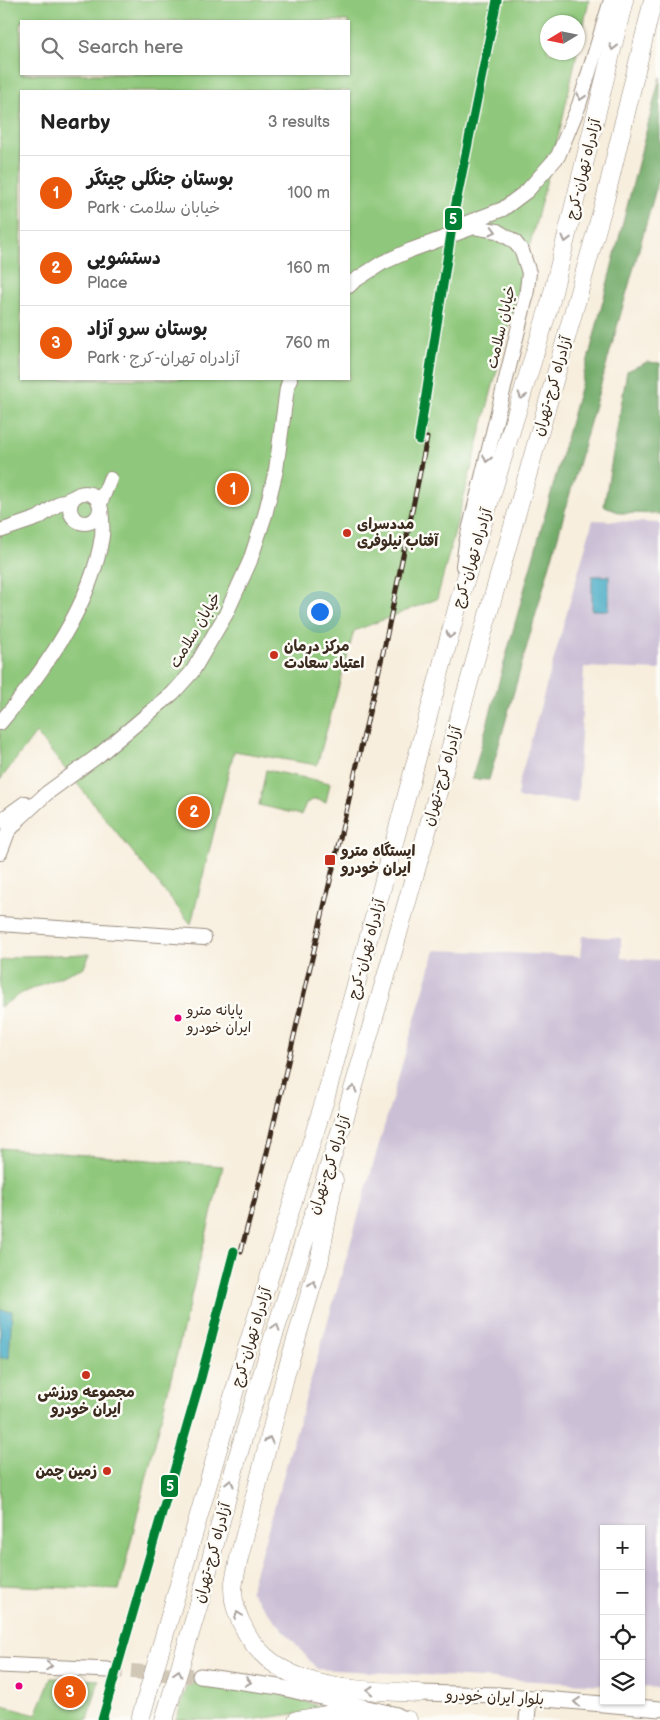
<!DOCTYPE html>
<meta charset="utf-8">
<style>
:root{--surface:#fff;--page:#f2f2f2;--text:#222;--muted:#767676;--line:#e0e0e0;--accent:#ea580c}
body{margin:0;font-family:"Balsamiq Sans","Playpen Sans Arabic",sans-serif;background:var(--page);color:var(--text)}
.controls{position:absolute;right:15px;bottom:15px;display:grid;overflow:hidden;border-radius:0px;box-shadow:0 1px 4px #0004}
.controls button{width:45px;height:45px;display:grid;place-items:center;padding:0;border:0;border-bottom:1px solid var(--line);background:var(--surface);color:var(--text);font:25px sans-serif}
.compass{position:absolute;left:540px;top:15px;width:45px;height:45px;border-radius:50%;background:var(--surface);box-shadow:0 1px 4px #0004;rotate:260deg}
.you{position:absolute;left:319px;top:611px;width:18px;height:18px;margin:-12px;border:4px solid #fff;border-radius:50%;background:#1a73e8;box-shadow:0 0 0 8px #1a73e833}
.badge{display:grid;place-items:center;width:32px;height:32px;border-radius:50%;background:var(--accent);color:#fff;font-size:16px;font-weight:700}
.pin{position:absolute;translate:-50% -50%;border:2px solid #fff;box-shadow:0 1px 5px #0006}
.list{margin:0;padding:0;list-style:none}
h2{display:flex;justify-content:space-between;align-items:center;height:65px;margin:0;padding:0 20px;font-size:21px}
h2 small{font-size:16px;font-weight:400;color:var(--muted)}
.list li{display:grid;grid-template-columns:32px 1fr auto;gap:15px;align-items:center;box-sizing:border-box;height:75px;padding:0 20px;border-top:1px solid var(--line)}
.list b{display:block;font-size:19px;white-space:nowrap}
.list p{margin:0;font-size:16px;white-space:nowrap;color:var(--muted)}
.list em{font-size:16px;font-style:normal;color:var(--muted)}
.icon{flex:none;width:28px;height:28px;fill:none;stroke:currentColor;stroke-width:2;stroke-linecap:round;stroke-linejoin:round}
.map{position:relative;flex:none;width:660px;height:1720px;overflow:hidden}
.search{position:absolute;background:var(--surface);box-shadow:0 1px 4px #0004;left:20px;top:20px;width:330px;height:55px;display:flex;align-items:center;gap:12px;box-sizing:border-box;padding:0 18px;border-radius:0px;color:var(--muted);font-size:19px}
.panel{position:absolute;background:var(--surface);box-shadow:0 1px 4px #0004;left:20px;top:90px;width:330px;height:290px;border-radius:0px}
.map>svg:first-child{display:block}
</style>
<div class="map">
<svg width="660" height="1720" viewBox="0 0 660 1720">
<rect width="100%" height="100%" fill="#fdfcf7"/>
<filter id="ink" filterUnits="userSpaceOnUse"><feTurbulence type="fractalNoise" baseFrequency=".02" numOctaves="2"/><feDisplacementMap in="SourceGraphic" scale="10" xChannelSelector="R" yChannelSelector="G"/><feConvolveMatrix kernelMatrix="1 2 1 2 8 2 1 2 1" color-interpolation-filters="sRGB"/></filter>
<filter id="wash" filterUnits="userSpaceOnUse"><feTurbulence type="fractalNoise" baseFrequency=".0096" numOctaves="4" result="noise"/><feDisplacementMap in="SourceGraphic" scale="20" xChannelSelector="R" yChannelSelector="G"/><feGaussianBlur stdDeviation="1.12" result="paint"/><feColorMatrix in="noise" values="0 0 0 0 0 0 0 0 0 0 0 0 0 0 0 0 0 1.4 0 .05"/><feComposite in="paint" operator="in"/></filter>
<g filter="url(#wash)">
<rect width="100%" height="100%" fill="#f7eedd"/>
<g fill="#cbbfd5">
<path d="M 593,520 L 660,523 L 660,670 L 584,667 L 578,800 L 575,803 L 544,799 L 521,799 L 518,797 L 518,786 Z"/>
<path d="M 582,936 L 621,938 L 621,958 L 660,960 L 660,1688 L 641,1687 L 641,1529 L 604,1529 L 604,1685 L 317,1669 L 250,1591 L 435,950 L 580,956 Z"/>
</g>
<g fill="#8fc87b" stroke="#65794c" fill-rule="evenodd">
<path d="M 0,0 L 589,0 L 578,52 L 578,22 L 548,22 L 548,52 L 577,53 L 561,126 L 437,599 L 354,631 L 317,765 L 234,751 L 191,924 L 36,733 L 0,780 ZM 21,21 L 349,21 L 349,74 L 21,74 ZM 21,91 L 349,91 L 349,379 L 21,379 Z"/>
<path d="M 266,770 L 330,783 L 326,802 L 315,799 L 306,803 L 301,815 L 259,805 Z"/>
<path d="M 90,954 L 84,967 L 22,993 L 0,1007 L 0,961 L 20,956 Z"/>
<path d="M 0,1148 L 223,1166 L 119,1590 L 0,1585 Z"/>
<path d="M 51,1678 L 99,1680 L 88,1720 L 0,1720 L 0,1705 L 36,1715 Z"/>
<path d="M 189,1682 L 266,1690 L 329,1709 L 250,1720 L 176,1720 Z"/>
</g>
<g fill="#73ac6b" stroke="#576b44">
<path d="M 660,77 L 660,175 L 489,780 L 472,779 L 590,352 Z"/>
<path d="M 647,362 L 660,363 L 660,514 L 620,513 L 604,506 L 627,371 Z"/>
</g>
<g fill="#45aac5" stroke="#406a72">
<rect x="592" y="576" width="17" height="34"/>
<path d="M 0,1310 L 12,1311 L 9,1358 L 0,1358 Z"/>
</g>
</g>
<g filter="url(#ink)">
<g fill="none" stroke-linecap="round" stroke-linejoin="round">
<path stroke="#d1c7b7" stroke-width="15" stroke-dasharray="15 8" stroke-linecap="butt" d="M 108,1670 L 200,1676"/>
<defs>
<g id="secondary">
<path d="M 464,224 L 503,209 L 527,191 L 558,156 L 579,105 L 611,0"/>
<path d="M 349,286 L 354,281 L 382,263 L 411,250 L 474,227 L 497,231 L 514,241 L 522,251 L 529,273 L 526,297 L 466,543 L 463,566"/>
<circle cx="85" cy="508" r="15"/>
<path d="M 100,504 L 110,479"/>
<path d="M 0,531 L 38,518 L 60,503 L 74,497"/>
<path d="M 0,723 C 44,671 92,604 102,536 C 103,527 102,517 101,509"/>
<path d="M 0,821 L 25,803"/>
<path d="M 0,853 L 8,832 L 20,818 L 47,793 L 99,755 L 173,693 L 192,672 L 226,614 L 250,561 L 265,515 L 276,470 L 287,388 L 290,379"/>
<path d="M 0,924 L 204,938"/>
</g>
<g id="primary">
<path d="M 0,1665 L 108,1670"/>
<path d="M 200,1676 L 279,1687 L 397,1715"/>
<path d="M 419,1693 L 499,1695 L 660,1709"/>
<path d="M 527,1720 L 529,1698"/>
</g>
<g id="highway">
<path d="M 334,1180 L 319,1263 L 286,1373 L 239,1558 C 237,1568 234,1579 233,1589 C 233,1605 238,1618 246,1632 C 278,1692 360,1690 419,1693"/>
<path d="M 140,1720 L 247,1348 L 326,1096 L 459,601 L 551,300 L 624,0"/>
<path d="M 164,1720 L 201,1597 L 237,1459 L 271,1344 L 345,1117 L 385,980 L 605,200 L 653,0"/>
<path d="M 297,1720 L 331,1714 L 349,1713 L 371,1718 L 408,1720"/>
</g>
</defs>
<use href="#secondary" stroke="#998c7e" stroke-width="16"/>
<use href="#primary" stroke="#998c7e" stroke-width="17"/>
<use href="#highway" stroke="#998c7e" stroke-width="19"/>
<use href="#secondary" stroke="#fff" stroke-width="14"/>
<use href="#primary" stroke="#fff" stroke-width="15"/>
<use href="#highway" stroke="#fff" stroke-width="18"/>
<defs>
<path id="rail" d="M 241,1251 L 265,1161 L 385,644 L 427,438"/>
</defs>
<use href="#rail" stroke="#3b2a1e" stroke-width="5"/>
<use href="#rail" stroke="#fdfcf7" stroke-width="3" stroke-dasharray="9" stroke-linecap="butt"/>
<defs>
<g id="rail-1">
<path d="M 419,440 L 455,208 L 497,0"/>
<path d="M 102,1720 L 201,1378 L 234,1251"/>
</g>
</defs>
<use href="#rail-1" stroke="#fdfcf7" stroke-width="12"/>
<use href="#rail-1" stroke="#008033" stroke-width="9"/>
</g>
<defs><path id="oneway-chevron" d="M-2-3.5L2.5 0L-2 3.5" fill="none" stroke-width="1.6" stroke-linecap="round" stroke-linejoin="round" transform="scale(1.25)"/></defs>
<g stroke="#a79f9a">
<use href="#oneway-chevron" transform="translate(613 47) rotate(104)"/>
<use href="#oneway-chevron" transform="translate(581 97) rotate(107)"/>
<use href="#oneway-chevron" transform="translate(493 231) rotate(15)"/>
<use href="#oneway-chevron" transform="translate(566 239) rotate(104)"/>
<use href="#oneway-chevron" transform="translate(522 396) rotate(107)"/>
<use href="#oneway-chevron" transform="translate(487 459) rotate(104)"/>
<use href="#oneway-chevron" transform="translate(450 635) rotate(105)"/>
<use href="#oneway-chevron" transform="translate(353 1089) rotate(-74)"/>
<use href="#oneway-chevron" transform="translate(313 1284) rotate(-73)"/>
<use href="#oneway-chevron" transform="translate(276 1327) rotate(-72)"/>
<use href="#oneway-chevron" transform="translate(269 1440) rotate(-76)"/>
<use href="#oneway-chevron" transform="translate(230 1483) rotate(-76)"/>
<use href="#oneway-chevron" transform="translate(238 1615) rotate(-111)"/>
<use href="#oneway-chevron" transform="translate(49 1666) rotate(3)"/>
<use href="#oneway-chevron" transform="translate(178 1673) rotate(-73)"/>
<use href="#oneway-chevron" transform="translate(248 1682) rotate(8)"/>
<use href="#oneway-chevron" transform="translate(370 1690) rotate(-176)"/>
<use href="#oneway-chevron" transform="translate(577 1702) rotate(-175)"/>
</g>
</g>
<g fill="#c8321e" stroke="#fdfcf7" stroke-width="2">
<circle cx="347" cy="533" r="5"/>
<circle cx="274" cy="655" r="5"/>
<rect x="324" y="854" width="12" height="12" rx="2.5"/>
<circle cx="86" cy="1375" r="5"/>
<circle cx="107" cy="1471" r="5"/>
</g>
<g fill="#e5007d" stroke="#fdfcf7" stroke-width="2">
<circle cx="178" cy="1018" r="4.5"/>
<circle cx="19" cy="1686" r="4.5"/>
</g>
<g text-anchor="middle" stroke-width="5" stroke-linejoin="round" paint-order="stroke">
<g font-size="14" fill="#3b2a1e" stroke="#fdfcf7" text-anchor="start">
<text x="187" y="1015">پایانه مترو<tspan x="187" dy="17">ایران خودرو</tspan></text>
</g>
<g font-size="15" fill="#3b2a1e" stroke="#fdfcf7">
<text transform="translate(583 169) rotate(-76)" y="5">آزادراه تهران-کرج</text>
<text transform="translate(501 327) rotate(-77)" y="5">خیابان سلامت</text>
<text transform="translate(552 386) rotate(-74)" y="5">آزادراه کرج-تهران</text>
<text transform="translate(472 558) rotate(-73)" y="5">آزادراه تهران-کرج</text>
<text transform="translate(195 630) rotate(-59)" y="5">خیابان سلامت</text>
<text transform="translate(442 776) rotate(-74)" y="5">آزادراه کرج-تهران</text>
<text transform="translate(366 949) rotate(-75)" y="5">آزادراه تهران-کرج</text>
<text transform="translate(329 1165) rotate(-72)" y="5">آزادراه کرج-تهران</text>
<text transform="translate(251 1337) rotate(-73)" y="5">آزادراه تهران-کرج</text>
<text transform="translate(212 1553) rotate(-75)" y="5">آزادراه کرج-تهران</text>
<text transform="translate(495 1697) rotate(3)" y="5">بلوار ایران خودرو</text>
</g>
<g font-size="15" font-weight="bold" fill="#3b2a1e" stroke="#fdfcf7" text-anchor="start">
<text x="357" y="529">مددسرای<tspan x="357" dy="17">آفتاب نیلوفری</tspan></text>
<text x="284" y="651">مرکز درمان<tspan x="284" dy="17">اعتیاد سعادت</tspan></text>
<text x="341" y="856">ایستگاه مترو<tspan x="341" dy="17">ایران خودرو</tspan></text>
<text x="86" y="1397" text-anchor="middle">مجموعه ورزشی<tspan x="86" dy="17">ایران خودرو</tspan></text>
<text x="97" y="1476" text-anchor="end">زمین چمن</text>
</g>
</g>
<g stroke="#fdfcf7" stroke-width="2">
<rect x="444" y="207" width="19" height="24" rx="5" fill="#008033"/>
<rect x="160" y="1474" width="19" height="24" rx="5" fill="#008033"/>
</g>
<g font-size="14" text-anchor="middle" font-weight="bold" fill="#fff">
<text x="453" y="224">5</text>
<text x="170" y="1491">5</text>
</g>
</svg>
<div class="controls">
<button>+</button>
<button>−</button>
<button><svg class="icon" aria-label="locate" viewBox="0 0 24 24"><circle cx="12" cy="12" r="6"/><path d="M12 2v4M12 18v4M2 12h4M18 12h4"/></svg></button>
<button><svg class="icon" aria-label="layers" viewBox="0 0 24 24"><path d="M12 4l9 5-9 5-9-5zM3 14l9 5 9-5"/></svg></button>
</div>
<svg class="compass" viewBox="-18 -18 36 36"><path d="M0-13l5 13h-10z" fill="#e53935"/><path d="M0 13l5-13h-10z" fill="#767676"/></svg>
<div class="you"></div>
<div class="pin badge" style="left:233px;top:489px">1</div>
<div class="pin badge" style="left:194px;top:812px">2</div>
<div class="pin badge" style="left:70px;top:1692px">3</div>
<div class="search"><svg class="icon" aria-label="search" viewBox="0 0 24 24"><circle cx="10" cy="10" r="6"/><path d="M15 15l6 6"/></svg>Search here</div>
<section class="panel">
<h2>Nearby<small>3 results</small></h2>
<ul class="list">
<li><span class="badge">1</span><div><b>بوستان جنگلی چیتگر</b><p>Park · خیابان سلامت</p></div><em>100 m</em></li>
<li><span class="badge">2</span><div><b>دستشویی</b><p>Place</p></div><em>160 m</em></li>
<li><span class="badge">3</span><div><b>بوستان سرو آزاد</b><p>Park · آزادراه تهران-کرج</p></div><em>760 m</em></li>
</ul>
</section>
</div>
